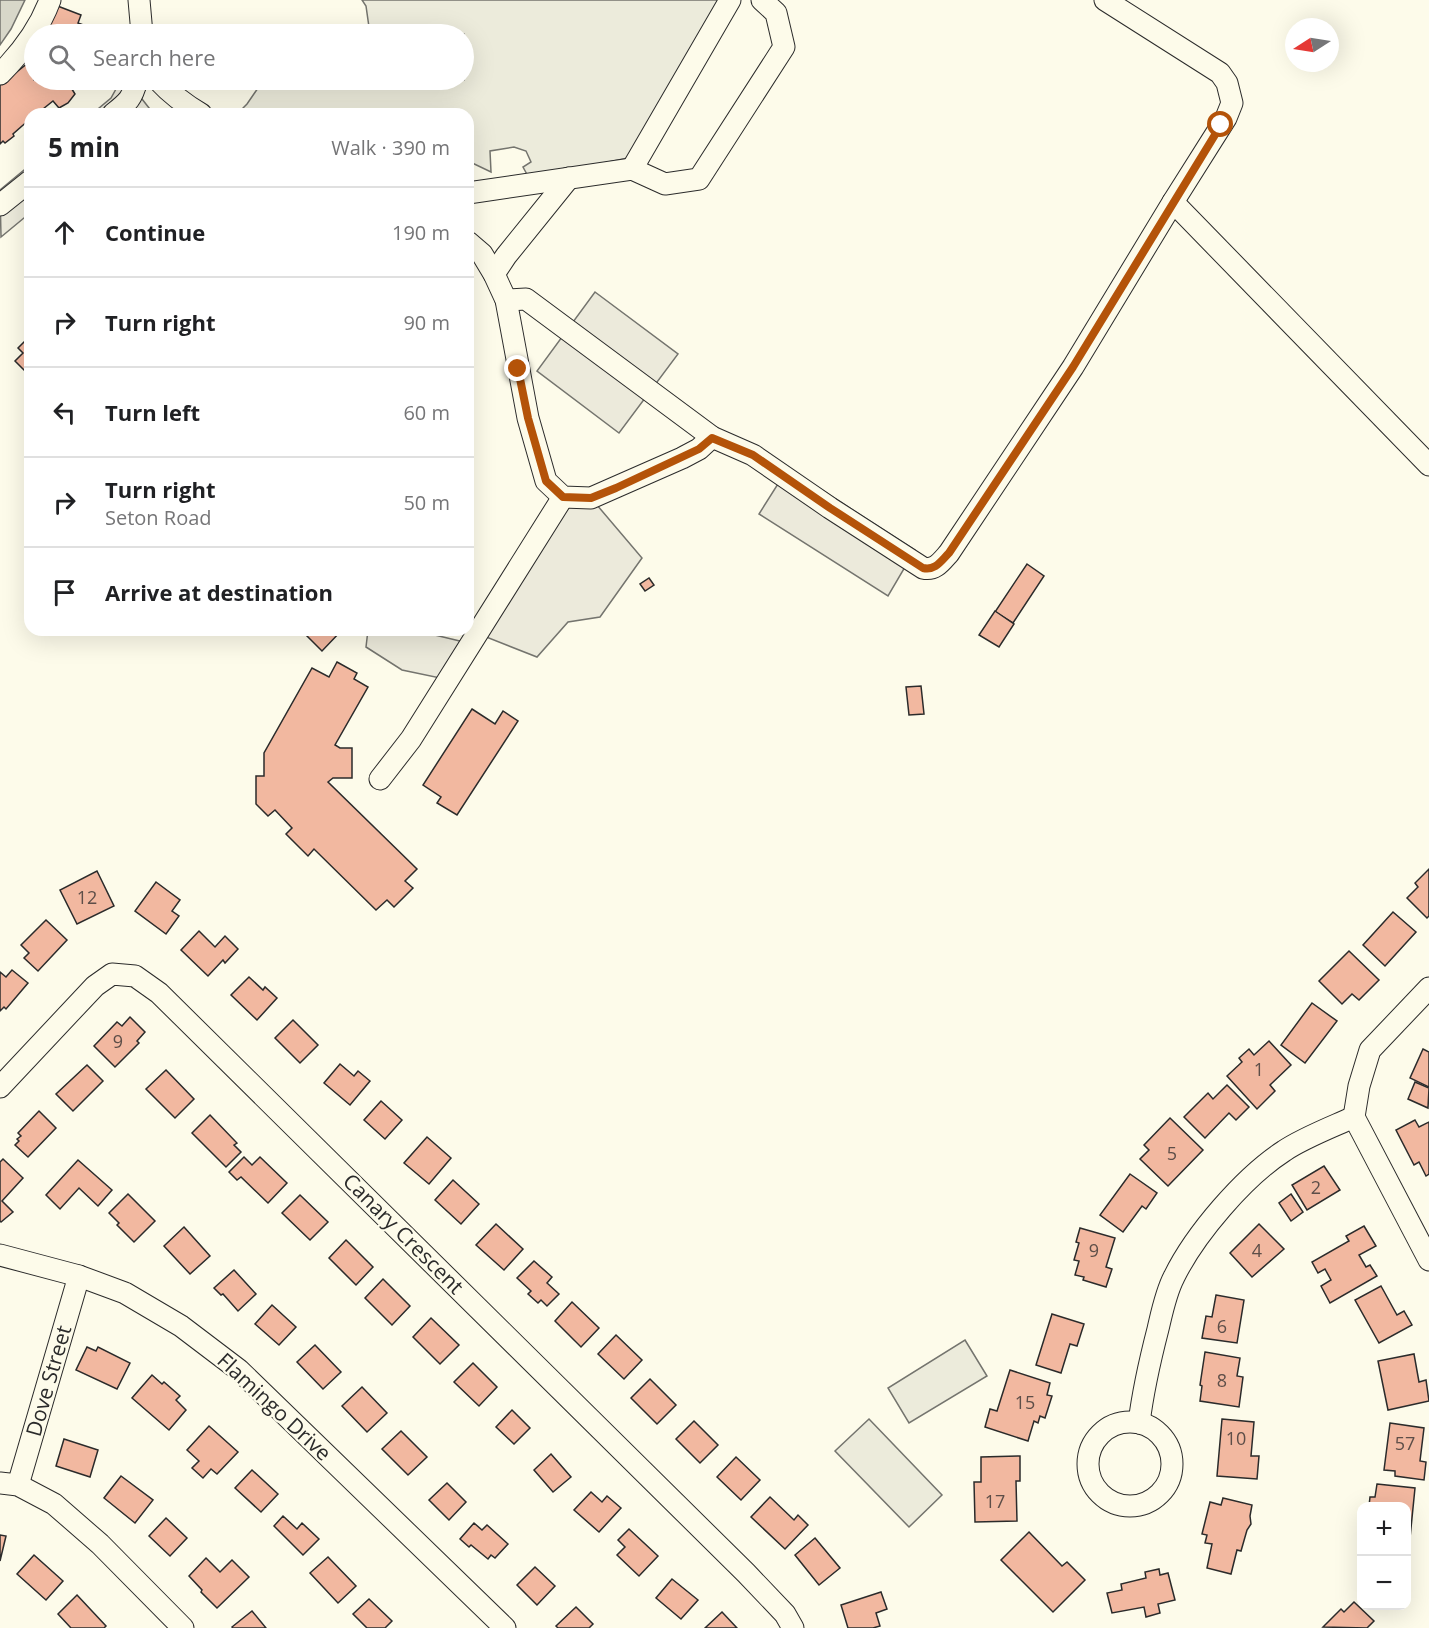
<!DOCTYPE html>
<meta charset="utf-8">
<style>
:root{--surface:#fff;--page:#f2f2f2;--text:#202124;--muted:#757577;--line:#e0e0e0}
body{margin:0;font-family:"Open Sans",sans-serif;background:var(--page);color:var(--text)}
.controls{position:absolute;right:18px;bottom:18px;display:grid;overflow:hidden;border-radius:12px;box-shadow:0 6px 24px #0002}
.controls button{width:54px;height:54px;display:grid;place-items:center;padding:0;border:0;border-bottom:2px solid var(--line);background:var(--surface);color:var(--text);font:30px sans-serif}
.compass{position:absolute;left:1285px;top:18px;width:54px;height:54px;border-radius:50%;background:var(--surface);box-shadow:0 6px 24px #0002;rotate:258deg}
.stop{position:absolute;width:18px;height:18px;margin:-14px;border:4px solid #b45309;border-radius:50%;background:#fff}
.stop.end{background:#b45309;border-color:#fff;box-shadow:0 2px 6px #0008}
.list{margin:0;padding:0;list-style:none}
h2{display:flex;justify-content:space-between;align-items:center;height:78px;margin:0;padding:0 24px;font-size:26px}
h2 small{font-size:20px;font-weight:400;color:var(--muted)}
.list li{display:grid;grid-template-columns:39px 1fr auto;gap:18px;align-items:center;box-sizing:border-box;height:90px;padding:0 24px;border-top:2px solid var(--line)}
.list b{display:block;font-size:22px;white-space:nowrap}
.list p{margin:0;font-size:20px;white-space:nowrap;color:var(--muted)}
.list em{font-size:20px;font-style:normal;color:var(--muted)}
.icon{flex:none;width:33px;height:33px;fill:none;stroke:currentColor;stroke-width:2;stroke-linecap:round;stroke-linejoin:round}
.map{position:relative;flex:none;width:1429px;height:1628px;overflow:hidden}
.search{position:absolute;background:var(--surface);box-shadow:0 6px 24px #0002;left:24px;top:24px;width:450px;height:66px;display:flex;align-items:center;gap:15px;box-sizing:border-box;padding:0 21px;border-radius:33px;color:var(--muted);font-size:22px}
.panel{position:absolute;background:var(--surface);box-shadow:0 6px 24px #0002;left:24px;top:108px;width:450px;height:528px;border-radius:18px}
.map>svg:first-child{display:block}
</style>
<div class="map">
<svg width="1429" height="1628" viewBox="0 0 1429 1628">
<rect width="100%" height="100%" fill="#fdfbea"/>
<g fill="#ecebdb" stroke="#74746e" stroke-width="1.5">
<path d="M 362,0 L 721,0 L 628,158 L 529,178 L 523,167 L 531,162 L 526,151 L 514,147 L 490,151 L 491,172 L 468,161 L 468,114 L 245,114 L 240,111 L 247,104 L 258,88 L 252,80 L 464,80 L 464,34 L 370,34 L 366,6 Z"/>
<path d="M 965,1340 L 987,1376 L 909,1423 L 888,1388 Z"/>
<path d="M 869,1419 L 942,1495 L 909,1527 L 835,1451 Z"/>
</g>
<g fill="#eceadb" stroke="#74746e" stroke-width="1.5">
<path d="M 121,80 L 132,80 L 142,99 L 153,113 L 92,114 L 111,98 Z"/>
<path d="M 30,165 L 30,213 L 1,237 L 0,190 Z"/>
<path d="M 595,292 L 678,354 L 619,433 L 537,371 Z"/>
<path d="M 788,468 L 915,550 L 888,596 L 759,514 Z"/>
<path d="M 563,497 L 591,498 L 642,558 L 600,617 L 568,622 L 537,657 L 476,633 Z"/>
<path d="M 368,630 L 414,630 L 464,642 L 440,678 L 402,670 L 366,647 Z"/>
</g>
<path fill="#d8d7c9" stroke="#74746e" stroke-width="1.5" d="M 0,0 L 25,0 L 11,29 L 0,45 Z"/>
<g fill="#f2b8a0" stroke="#2b2b2b" stroke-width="1.5">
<path d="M 55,5 L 81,15 L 78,23 L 94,29 L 92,34 L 41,34 Z"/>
<path d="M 34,53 L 34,80 L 76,80 L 70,86 L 75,94 L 68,103 L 59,108 L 53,101 L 43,109 L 45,111 L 42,114 L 30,114 L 30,119 L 13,134 L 14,136 L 5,143 L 3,141 L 0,144 L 0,85 L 33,59 L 31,56 Z"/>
<path d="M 30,336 L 30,376 L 15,361 L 23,353 L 18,348 Z"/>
<path d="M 1027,564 L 1044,576 L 1013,623 L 995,612 Z"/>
<path d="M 649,578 L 654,585 L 645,591 L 640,584 Z"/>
<path d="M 995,611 L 1014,624 L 999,647 L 979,635 Z"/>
<path d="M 301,630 L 342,630 L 322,651 Z"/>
<path d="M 337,662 L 357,673 L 354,679 L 368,687 L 335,745 L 340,748 L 352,748 L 352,778 L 333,778 L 328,782 L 417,869 L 405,881 L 413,888 L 394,907 L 387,900 L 376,910 L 314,849 L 308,856 L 286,834 L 292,828 L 275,810 L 268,816 L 256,804 L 256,776 L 264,776 L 264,753 L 312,668 L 329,677 Z"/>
<path d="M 921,686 L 924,714 L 909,715 L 906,687 Z"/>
<path d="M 472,709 L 495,724 L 503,711 L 518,721 L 457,815 L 437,803 L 441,797 L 423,785 Z"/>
<path d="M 1429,869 L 1429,916 L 1427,918 L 1407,898 L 1418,887 L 1415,883 Z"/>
<path d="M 97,871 L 114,906 L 77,924 L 60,890 Z"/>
<path d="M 156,882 L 180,900 L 172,911 L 179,916 L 166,934 L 135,911 Z"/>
<path d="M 1393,912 L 1416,932 L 1385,966 L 1363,945 Z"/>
<path d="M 46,920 L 67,940 L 38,971 L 24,958 L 29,953 L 21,945 Z"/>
<path d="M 199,931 L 215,947 L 225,936 L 238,949 L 225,963 L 223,960 L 208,976 L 181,950 Z"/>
<path d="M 1349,951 L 1379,980 L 1359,1000 L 1352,994 L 1342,1004 L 1319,981 Z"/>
<path d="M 12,970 L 28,983 L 6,1009 L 4,1007 L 0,1011 L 0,972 L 6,977 Z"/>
<path d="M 249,977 L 263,990 L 265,987 L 277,998 L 257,1020 L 231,995 Z"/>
<path d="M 1312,1003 L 1337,1021 L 1305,1063 L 1281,1045 Z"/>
<path d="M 130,1017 L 145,1032 L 137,1041 L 139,1043 L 115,1067 L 94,1046 L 117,1022 L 122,1026 Z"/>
<path d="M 293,1020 L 318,1045 L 300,1063 L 275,1038 Z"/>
<path d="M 1269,1041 L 1291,1065 L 1270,1085 L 1275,1091 L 1257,1109 L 1227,1076 L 1242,1062 L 1239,1058 L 1249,1049 L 1254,1055 Z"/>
<path d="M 1423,1049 L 1429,1052 L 1429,1087 L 1410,1078 Z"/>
<path d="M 340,1064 L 354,1076 L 358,1071 L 370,1081 L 350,1105 L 324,1083 Z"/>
<path d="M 87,1065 L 103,1081 L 73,1111 L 56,1094 Z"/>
<path d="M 166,1070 L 194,1099 L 175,1118 L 146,1089 Z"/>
<path d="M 1415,1082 L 1429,1088 L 1428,1108 L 1408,1099 Z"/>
<path d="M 1227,1085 L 1249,1107 L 1236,1120 L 1229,1113 L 1205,1138 L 1184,1117 L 1208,1093 L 1213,1099 Z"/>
<path d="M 381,1101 L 402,1120 L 385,1139 L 364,1120 Z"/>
<path d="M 39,1111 L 56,1128 L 28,1157 L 15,1145 L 19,1141 L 17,1139 L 21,1136 L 18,1133 Z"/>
<path d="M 210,1115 L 237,1143 L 234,1145 L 241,1152 L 226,1167 L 192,1133 Z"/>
<path d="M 1170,1118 L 1203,1150 L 1168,1186 L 1140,1159 L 1149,1150 L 1144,1145 Z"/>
<path d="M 1415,1120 L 1419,1127 L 1429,1122 L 1429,1174 L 1426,1176 L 1419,1162 L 1414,1165 L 1396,1130 Z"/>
<path d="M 427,1137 L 451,1158 L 429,1184 L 404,1163 Z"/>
<path d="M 244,1157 L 252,1165 L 260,1157 L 287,1183 L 268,1203 L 241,1177 L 237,1180 L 229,1172 Z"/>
<path d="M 3,1159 L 23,1178 L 2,1201 L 13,1212 L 1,1222 L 0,1221 L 0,1162 Z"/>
<path d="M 78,1160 L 112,1190 L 98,1206 L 79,1188 L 60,1209 L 46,1195 Z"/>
<path d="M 1324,1166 L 1340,1190 L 1307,1210 L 1292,1185 Z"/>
<path d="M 1130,1174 L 1157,1193 L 1146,1209 L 1142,1206 L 1123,1232 L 1100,1215 Z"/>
<path d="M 453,1180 L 479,1204 L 461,1224 L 435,1200 Z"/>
<path d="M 128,1194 L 155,1221 L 134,1242 L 117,1225 L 119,1223 L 109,1213 Z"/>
<path d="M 1291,1194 L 1303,1212 L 1291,1221 L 1279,1203 Z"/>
<path d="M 300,1195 L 328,1222 L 310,1240 L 282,1213 Z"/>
<path d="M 496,1224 L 523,1249 L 504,1270 L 476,1245 Z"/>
<path d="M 1259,1224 L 1284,1249 L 1252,1277 L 1230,1253 Z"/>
<path d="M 1364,1226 L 1376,1246 L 1359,1255 L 1366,1267 L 1370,1265 L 1377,1276 L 1330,1303 L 1321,1286 L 1331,1280 L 1325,1269 L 1318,1273 L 1312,1262 L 1349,1241 L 1346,1236 Z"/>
<path d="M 184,1227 L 210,1256 L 190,1274 L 164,1246 Z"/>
<path d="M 1080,1228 L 1115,1238 L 1106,1267 L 1112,1269 L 1106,1287 L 1083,1280 L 1084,1277 L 1075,1275 L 1079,1261 L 1074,1260 L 1079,1243 L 1076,1242 Z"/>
<path d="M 346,1240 L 373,1267 L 356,1285 L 329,1258 Z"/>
<path d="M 534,1261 L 552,1277 L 547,1283 L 559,1294 L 547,1306 L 541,1300 L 538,1303 L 528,1294 L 531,1291 L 517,1278 Z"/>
<path d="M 234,1270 L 256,1294 L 238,1311 L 223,1294 L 221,1295 L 214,1288 Z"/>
<path d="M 383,1279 L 410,1306 L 392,1325 L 365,1298 Z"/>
<path d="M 1381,1286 L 1397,1315 L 1404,1311 L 1412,1325 L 1379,1343 L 1355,1300 Z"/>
<path d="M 1216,1295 L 1244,1300 L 1237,1343 L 1202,1338 L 1206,1316 L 1212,1317 Z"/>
<path d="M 572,1302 L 599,1328 L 581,1347 L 555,1321 Z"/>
<path d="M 272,1305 L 296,1327 L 279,1345 L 255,1324 Z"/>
<path d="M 1052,1314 L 1084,1324 L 1077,1346 L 1070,1344 L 1061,1373 L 1036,1365 Z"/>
<path d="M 431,1318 L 459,1345 L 440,1364 L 413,1337 Z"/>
<path d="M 616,1335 L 642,1360 L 624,1379 L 598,1354 Z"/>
<path d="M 315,1345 L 341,1372 L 323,1389 L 297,1362 Z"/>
<path d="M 87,1347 L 96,1351 L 98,1347 L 130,1363 L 117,1389 L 76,1370 Z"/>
<path d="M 1205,1352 L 1240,1358 L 1237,1376 L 1243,1377 L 1239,1407 L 1200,1401 L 1202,1386 L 1200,1385 Z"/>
<path d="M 1414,1354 L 1419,1382 L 1426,1380 L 1429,1401 L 1388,1410 L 1378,1361 Z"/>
<path d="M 473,1363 L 497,1387 L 479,1406 L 454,1382 Z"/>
<path d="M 1010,1370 L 1050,1383 L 1047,1395 L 1052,1396 L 1045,1418 L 1040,1416 L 1038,1423 L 1034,1421 L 1028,1441 L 985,1427 L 990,1409 L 997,1411 Z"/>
<path d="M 152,1375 L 162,1384 L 164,1382 L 180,1396 L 176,1400 L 186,1410 L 169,1430 L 132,1398 Z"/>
<path d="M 650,1379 L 676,1405 L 657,1424 L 631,1398 Z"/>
<path d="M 362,1387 L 387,1413 L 367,1432 L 342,1406 Z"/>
<path d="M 512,1410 L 530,1428 L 514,1444 L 496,1427 Z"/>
<path d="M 1222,1419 L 1254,1422 L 1251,1456 L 1259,1456 L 1257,1479 L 1217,1476 Z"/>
<path d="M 694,1421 L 718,1445 L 700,1463 L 676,1439 Z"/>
<path d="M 1390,1423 L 1424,1428 L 1420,1461 L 1426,1462 L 1424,1480 L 1395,1476 L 1395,1471 L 1384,1470 Z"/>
<path d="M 209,1426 L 238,1452 L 217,1474 L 211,1469 L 203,1478 L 192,1468 L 199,1461 L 187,1450 Z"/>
<path d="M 401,1431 L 427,1457 L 408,1475 L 382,1449 Z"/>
<path d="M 64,1439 L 98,1450 L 90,1477 L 56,1466 Z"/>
<path d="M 551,1454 L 571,1477 L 553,1492 L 534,1470 Z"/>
<path d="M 1020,1456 L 1020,1481 L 1016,1481 L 1017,1521 L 975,1522 L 974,1482 L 981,1482 L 981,1457 Z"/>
<path d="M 736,1457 L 760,1480 L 741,1500 L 717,1477 Z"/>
<path d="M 252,1470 L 278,1494 L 261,1512 L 235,1488 Z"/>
<path d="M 121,1476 L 153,1500 L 135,1523 L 104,1498 Z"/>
<path d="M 447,1483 L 466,1502 L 449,1520 L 429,1500 Z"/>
<path d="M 1377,1484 L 1415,1488 L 1410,1538 L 1406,1538 L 1406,1506 L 1369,1506 L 1370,1497 L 1375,1497 Z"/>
<path d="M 591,1492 L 602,1502 L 607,1496 L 621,1508 L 599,1532 L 574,1510 Z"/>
<path d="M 770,1497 L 794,1520 L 798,1515 L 808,1525 L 785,1549 L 751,1517 Z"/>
<path d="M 1223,1498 L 1252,1505 L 1250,1516 L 1251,1524 L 1247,1530 L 1241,1551 L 1237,1550 L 1231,1574 L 1207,1568 L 1212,1544 L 1205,1543 L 1207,1535 L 1202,1534 L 1210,1502 L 1221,1505 Z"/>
<path d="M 283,1516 L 297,1529 L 302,1523 L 319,1539 L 303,1555 L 274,1526 Z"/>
<path d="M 166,1518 L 187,1538 L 170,1556 L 149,1536 Z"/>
<path d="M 474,1523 L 482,1530 L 487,1525 L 508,1544 L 495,1558 L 491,1555 L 488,1559 L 471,1545 L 469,1547 L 460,1539 Z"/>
<path d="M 629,1529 L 658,1556 L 639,1576 L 617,1555 L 625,1547 L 618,1540 Z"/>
<path d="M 1029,1532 L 1062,1566 L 1067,1562 L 1085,1580 L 1053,1612 L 1001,1560 Z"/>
<path d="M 0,1535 L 6,1536 L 0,1561 Z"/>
<path d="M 815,1538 L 840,1568 L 819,1585 L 795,1555 Z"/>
<path d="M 34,1555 L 63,1581 L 46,1600 L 17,1574 Z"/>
<path d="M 328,1557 L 356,1586 L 338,1603 L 310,1573 Z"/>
<path d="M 206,1558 L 220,1572 L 232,1560 L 249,1577 L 217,1608 L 201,1592 L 202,1590 L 189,1576 Z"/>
<path d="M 535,1567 L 555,1586 L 537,1605 L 517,1585 Z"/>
<path d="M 1159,1569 L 1160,1575 L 1168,1573 L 1175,1600 L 1158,1604 L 1160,1613 L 1146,1617 L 1144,1607 L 1112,1613 L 1107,1593 L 1122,1590 L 1121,1584 L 1146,1578 L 1145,1572 Z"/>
<path d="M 672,1579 L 698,1600 L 681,1619 L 656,1598 Z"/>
<path d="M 881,1592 L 887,1609 L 876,1613 L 880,1626 L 873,1628 L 848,1628 L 841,1605 Z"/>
<path d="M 77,1595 L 106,1626 L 104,1628 L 71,1628 L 58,1614 Z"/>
<path d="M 369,1599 L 392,1621 L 385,1628 L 367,1628 L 353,1614 Z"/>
<path d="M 1354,1602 L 1374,1621 L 1367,1628 L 1323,1627 L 1341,1609 L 1344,1612 Z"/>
<path d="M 576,1607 L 593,1624 L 589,1628 L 558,1628 L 556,1626 Z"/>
<path d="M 252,1611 L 266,1628 L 233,1628 L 232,1627 Z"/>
<path d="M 722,1612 L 737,1628 L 705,1628 Z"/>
</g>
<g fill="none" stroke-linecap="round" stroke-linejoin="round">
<defs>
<g id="minor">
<path d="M 139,0 L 142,34"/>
<path d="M 0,74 C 20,54 40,27 50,0"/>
<path d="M 158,80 C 171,94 184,104 201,114"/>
<path d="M 113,114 C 128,102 132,99 137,80"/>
<path d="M 632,169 L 730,0"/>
<path d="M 468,193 L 632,169 L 665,184 L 699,179 L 784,47 L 776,13 L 762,0"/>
<path d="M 1173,202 L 1429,465"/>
<path d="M 0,205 L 30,181"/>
<path d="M 468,242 L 482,254 L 494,274 L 506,300 L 528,418 L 546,481 L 563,497 L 591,498 L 682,458 L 699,449 L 712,437"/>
<path d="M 494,274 L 506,256 L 569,178"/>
<path d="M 506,300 L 526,299 L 712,437 L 753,455 L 830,508 L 923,568 C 935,571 941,562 949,553 L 1073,367 L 1173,202 L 1226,118 L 1232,103 L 1227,83 L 1220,73 L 1105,0"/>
<path d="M 380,779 L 411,739 L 563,497"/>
<path d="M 1429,988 L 1370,1050 L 1359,1086 L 1354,1117 L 1429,1260"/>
<path d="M 0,1087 L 95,986 L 112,974 L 135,976 L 159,993 L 746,1573 L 785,1614 L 793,1628"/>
<path d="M 0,1255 L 79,1276 L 125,1293 L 181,1326 L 239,1370 L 505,1628"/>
<circle cx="1130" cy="1464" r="42"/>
<path d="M 1139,1423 C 1143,1391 1150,1360 1158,1329 C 1162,1312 1166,1292 1174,1277 C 1195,1234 1244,1177 1284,1151 C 1303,1138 1332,1127 1354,1117"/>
<path d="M 0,1483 L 18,1485 L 54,1504 L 100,1544 L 183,1628"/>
<path d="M 18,1485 L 79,1276"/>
</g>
</defs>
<use href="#minor" stroke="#2b2b2b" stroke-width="23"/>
<use href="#minor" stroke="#fdfbea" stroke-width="21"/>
</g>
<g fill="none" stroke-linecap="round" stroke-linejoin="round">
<path stroke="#b45309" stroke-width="8" d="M 518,369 L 528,418 L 546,481 L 563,497 L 591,498 L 616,488 L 699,449 L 712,438 L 753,455 L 830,508 L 923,568 C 935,571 941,561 949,553 L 1073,367 L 1221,125"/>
</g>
<g text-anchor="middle" stroke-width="4.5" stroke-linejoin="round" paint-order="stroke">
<g font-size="18" fill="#5d4e48">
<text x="87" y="904">12</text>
<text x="118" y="1048">9</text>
<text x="1259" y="1076">1</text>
<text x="1172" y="1160">5</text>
<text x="1316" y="1194">2</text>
<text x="1094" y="1257">9</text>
<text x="1257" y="1257">4</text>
<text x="1222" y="1333">6</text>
<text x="1222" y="1387">8</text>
<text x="1025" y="1409">15</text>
<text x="1236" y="1445">10</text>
<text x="1405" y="1450">57</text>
<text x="995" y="1508">17</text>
</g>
<g font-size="21" fill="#2b2b2b" stroke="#fdfbea">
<text transform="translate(403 1234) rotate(45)" y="7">Canary Crescent</text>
<text transform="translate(49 1381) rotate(-74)" y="7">Dove Street</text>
<text transform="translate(274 1407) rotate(43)" y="7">Flamingo Drive</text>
</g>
</g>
</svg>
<div class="controls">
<button>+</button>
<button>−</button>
</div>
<svg class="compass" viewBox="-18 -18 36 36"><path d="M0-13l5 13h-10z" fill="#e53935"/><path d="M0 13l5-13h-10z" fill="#757577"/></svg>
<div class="stop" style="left:1221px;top:125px"></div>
<div class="stop end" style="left:518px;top:369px"></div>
<div class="search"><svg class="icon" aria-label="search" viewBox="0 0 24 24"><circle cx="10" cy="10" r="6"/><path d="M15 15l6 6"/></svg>Search here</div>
<section class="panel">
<h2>5 min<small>Walk · 390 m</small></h2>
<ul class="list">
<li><svg class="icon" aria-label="ahead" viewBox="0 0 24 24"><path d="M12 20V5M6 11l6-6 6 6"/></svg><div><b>Continue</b></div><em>190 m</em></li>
<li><svg class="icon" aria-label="right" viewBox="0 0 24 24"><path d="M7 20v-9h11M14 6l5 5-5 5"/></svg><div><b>Turn right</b></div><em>90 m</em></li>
<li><svg class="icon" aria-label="left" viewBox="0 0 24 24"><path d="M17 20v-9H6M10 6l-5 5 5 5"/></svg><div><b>Turn left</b></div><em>60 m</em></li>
<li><svg class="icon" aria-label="right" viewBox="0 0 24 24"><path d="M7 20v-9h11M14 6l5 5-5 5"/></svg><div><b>Turn right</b><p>Seton Road</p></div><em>50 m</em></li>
<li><svg class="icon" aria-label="arrive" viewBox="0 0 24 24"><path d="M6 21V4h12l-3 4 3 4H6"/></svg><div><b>Arrive at destination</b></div></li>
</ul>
</section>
</div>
